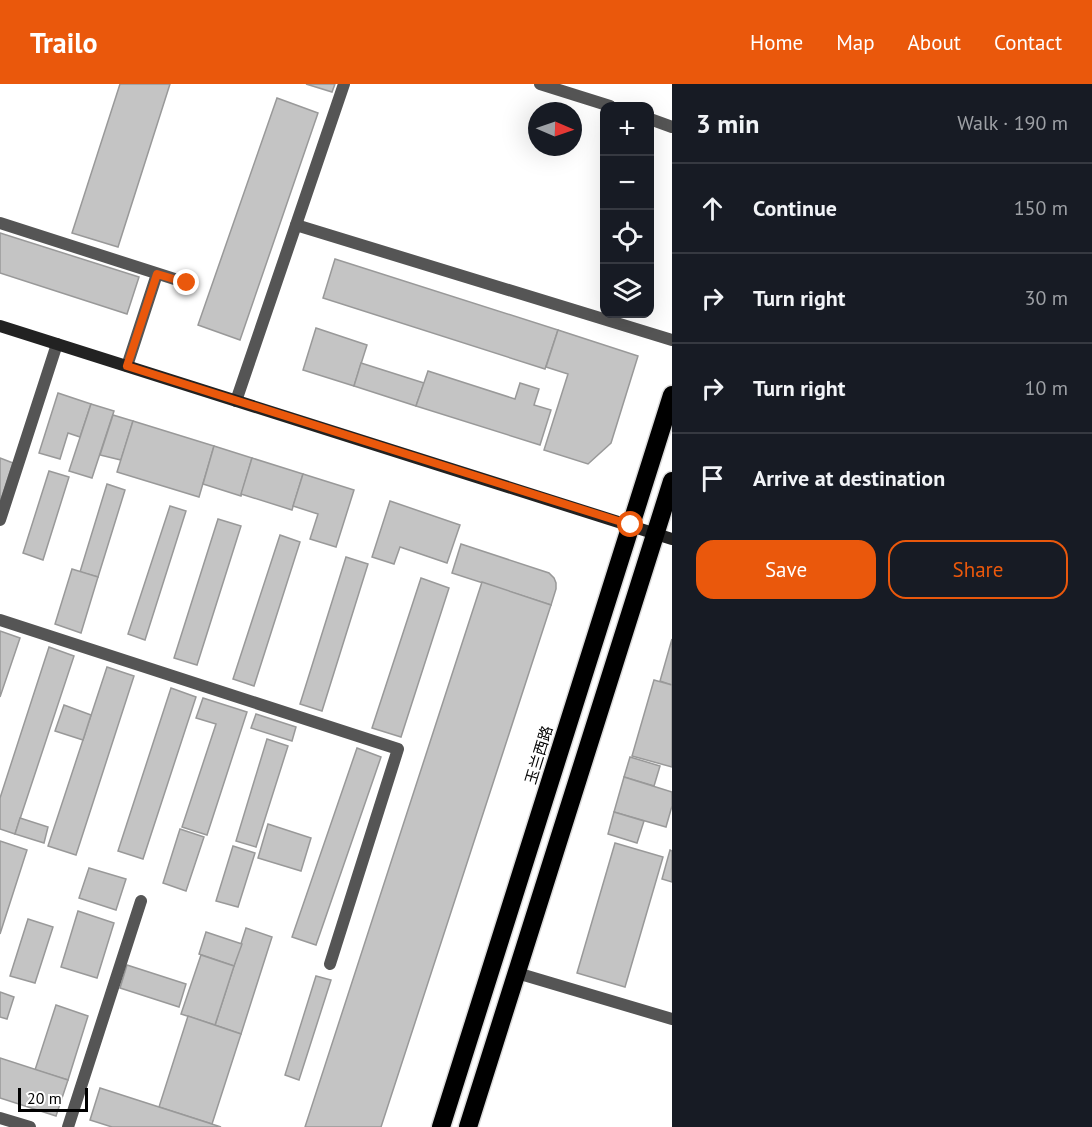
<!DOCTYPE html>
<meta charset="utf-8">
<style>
:root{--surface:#171b24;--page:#20242c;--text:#f1f3f6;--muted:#9ea1a6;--line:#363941;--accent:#ea580c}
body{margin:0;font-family:"PT Sans","Noto Sans SC",sans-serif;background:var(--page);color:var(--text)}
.controls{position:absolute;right:18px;top:18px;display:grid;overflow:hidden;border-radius:12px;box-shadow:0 6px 24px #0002}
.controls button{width:54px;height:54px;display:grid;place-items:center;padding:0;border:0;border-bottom:2px solid var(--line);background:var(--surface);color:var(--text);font:30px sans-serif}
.compass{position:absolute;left:528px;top:18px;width:54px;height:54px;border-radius:50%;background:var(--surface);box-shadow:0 6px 24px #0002;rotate:92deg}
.scale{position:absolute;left:18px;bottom:15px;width:70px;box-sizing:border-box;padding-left:6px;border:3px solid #000;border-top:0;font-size:16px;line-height:21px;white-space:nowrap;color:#000;-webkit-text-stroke:4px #fff;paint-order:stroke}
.stop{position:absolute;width:18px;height:18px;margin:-14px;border:4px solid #ea580c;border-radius:50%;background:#fff}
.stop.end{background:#ea580c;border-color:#fff;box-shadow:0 2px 6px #0008}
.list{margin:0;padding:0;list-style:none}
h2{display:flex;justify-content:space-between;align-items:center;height:78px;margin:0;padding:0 24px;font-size:26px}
h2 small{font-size:20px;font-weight:400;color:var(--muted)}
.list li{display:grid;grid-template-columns:39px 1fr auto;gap:18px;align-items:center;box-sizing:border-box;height:90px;padding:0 24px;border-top:2px solid var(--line)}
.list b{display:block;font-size:22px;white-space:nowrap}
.list em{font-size:20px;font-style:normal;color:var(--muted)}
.actions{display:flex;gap:12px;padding:18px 24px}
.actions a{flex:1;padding:14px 0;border:2px solid var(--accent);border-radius:18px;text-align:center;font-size:21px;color:var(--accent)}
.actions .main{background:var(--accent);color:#fff}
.icon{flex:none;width:33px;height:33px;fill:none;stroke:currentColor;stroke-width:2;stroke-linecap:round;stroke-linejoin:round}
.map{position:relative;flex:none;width:672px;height:1043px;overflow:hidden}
header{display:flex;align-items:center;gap:36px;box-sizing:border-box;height:84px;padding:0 30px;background:var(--accent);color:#fff}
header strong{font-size:28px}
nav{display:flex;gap:33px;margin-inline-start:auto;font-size:21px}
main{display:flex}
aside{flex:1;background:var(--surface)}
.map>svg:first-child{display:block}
</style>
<header>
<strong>Trailo</strong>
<nav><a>Home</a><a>Map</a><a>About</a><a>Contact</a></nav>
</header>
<main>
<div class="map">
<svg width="672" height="1043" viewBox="0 0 672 1043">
<rect width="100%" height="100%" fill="#fff"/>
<g fill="#c4c4c4" stroke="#999" stroke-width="1.5">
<path d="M 120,0 L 170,0 L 118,163 L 72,149 Z"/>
<path d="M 306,0 L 335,0 L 332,8 Z"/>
<path d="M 277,14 L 318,29 L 240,256 L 198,241 Z"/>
<path d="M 0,149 L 139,193 L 127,230 L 0,189 Z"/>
<path d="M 335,175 L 558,246 L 545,285 L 323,214 Z"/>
<path d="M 316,244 L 367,261 L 354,302 L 303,286 Z"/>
<path d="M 558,246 L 638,272 L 611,359 L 588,380 L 544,366 L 568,290 L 546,283 Z"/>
<path d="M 361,279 L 424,299 L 416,322 L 354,302 Z"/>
<path d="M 428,287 L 515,315 L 520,299 L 539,305 L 534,321 L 551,326 L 540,361 L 416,322 Z"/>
<path d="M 58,309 L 91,320 L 80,353 L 68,349 L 60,375 L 39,369 Z"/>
<path d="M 91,320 L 114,327 L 92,394 L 69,387 Z"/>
<path d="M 113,331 L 133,337 L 121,376 L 100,371 Z"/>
<path d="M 133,337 L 214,362 L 199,413 L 117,388 Z"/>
<path d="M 214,362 L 252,374 L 241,412 L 203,400 Z"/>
<path d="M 0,374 L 13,379 L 0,419 Z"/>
<path d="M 252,374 L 303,390 L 292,426 L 241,410 Z"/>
<path d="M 49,387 L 69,393 L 43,476 L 23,469 Z"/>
<path d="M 303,390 L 354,406 L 336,463 L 310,455 L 318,430 L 293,422 Z"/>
<path d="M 107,400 L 125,406 L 98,493 L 80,488 Z"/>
<path d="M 390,417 L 460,441 L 447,479 L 400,463 L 394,480 L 372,473 Z"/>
<path d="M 170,422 L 186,427 L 145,556 L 128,550 Z"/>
<path d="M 218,435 L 241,442 L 197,581 L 174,574 Z"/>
<path d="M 280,451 L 300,458 L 254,602 L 233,595 Z"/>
<path d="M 461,460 L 549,489 L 554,494 L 556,499 L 556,505 L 551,521 L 452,489 Z"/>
<path d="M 346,473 L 368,480 L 322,627 L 300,620 Z"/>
<path d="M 72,485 L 98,493 L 81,549 L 55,540 Z"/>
<path d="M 421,494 L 449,504 L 401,653 L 372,644 Z"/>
<path d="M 482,498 L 551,521 L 381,1043 L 305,1043 Z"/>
<path d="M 0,547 L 20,554 L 0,613 Z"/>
<path d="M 672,555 L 672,601 L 660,597 Z"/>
<path d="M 49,563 L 74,572 L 15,750 L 0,745 L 0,714 Z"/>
<path d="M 107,583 L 134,592 L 76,771 L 48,762 Z"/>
<path d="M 654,596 L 672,601 L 672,683 L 632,672 Z"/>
<path d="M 171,604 L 196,613 L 143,775 L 118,767 Z"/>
<path d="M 203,614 L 247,628 L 207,751 L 182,743 L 216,640 L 196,634 Z"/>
<path d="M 64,621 L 91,631 L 83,656 L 55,647 Z"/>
<path d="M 256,630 L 296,643 L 292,657 L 251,644 Z"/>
<path d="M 267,655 L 288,662 L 256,763 L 236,757 Z"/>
<path d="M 357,664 L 381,673 L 316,861 L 292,853 Z"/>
<path d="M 630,673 L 660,682 L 654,702 L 624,693 Z"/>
<path d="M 624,693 L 672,708 L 672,722 L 666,743 L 614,728 Z"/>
<path d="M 614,728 L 644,737 L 637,759 L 608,750 Z"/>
<path d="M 20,734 L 48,743 L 44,759 L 15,750 Z"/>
<path d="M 268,740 L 311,754 L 301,787 L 258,774 Z"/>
<path d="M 180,745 L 204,753 L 186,807 L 163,799 Z"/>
<path d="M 0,757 L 27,766 L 0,850 Z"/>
<path d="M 615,759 L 663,773 L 625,903 L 577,889 Z"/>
<path d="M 233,762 L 255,769 L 238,823 L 216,817 Z"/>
<path d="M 670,766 L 672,767 L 672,798 L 662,795 Z"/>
<path d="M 89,784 L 126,795 L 116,826 L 79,814 Z"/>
<path d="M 78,827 L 114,839 L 97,894 L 61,883 Z"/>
<path d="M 28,835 L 53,843 L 35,899 L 10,892 Z"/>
<path d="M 246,844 L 272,853 L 241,950 L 215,941 Z"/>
<path d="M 206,848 L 242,860 L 234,882 L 199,870 Z"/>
<path d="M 201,871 L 234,882 L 215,941 L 181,930 Z"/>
<path d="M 127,881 L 186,900 L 179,923 L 120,904 Z"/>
<path d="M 316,892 L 331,896 L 299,996 L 285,991 Z"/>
<path d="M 0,908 L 14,913 L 7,935 L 0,933 Z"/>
<path d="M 56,921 L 88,932 L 68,996 L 35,986 Z"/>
<path d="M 188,932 L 241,950 L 212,1040 L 159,1023 Z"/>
<path d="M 0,974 L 68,996 L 56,1032 L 0,1014 Z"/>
<path d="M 100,1004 L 159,1023 L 221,1043 L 112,1043 L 90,1036 Z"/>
</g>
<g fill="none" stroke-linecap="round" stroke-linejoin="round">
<defs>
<g id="highway">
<path d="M 441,1043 L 672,311"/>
<path d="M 468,1043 L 672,397"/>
</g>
</defs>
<use href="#highway" stroke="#dbdbdb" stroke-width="21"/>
<g stroke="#555" stroke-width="12">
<path d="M 0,139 L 187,199"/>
<path d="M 296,141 L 672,256"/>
<path d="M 127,282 L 157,190"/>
<path d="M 0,436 L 57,260"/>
<path d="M 0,536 L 398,665 L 330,880"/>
<path d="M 68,1043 L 141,817"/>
</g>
<g stroke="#555" stroke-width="12">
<path d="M 540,0 L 610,22"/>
<path d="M 650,35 L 672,43"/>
<path d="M 236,317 L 344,0"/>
<path d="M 517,889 L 672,935"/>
<path d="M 0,1034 L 30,1043"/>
</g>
<path stroke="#222" stroke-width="12" d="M 0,242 L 672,455"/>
<use href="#highway" stroke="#000" stroke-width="18"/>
</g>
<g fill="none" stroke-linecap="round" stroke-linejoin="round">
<path stroke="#ea580c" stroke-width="8" d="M 187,199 L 157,190 L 127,282 L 631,441"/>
</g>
<g text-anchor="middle" stroke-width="4.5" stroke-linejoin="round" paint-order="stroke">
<g font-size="15" fill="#000" stroke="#fff">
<text transform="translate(539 671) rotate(-73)" y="5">玉兰西路</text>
</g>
</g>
</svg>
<div class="controls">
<button>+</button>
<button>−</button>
<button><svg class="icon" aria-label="locate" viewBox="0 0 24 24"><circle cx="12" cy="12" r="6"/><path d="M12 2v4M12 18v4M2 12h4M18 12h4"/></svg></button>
<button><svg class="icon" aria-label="layers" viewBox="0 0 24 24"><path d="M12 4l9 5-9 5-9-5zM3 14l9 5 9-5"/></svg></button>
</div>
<svg class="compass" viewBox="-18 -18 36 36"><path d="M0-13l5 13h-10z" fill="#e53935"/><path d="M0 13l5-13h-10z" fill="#9ea1a6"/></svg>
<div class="scale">20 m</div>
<div class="stop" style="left:631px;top:441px"></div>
<div class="stop end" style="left:187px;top:199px"></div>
</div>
<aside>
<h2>3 min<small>Walk · 190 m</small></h2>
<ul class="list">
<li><svg class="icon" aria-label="ahead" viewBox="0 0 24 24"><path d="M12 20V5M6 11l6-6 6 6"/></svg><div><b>Continue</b></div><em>150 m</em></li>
<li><svg class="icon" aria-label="right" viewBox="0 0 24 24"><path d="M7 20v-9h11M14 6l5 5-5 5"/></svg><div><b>Turn right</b></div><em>30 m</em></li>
<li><svg class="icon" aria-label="right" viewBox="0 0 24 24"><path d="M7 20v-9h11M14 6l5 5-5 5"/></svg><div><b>Turn right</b></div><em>10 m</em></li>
<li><svg class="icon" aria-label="arrive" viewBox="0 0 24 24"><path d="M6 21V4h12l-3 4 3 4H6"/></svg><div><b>Arrive at destination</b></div></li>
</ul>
<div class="actions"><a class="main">Save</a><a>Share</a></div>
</aside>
</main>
